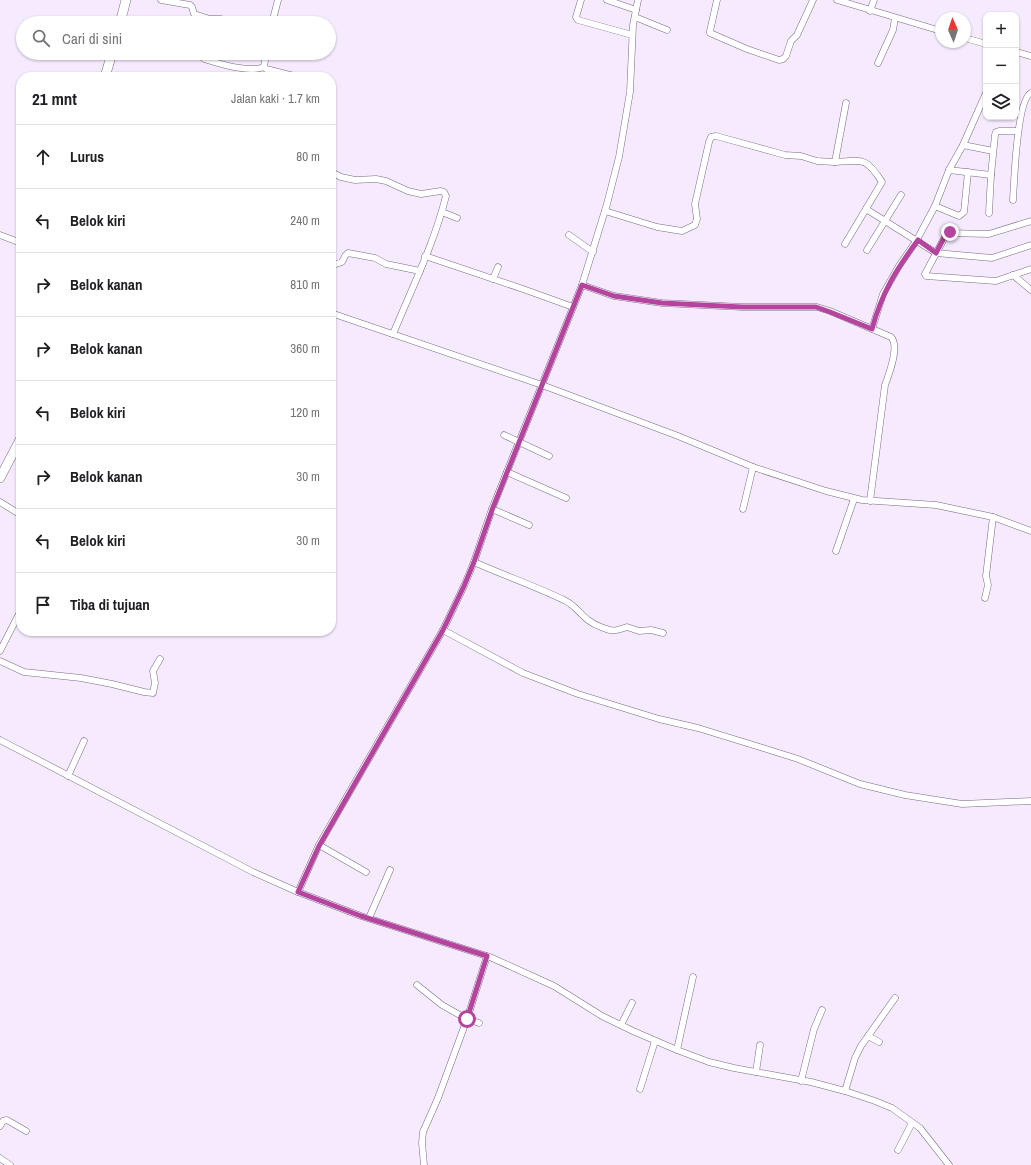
<!DOCTYPE html>
<html lang="id">
<meta charset="utf-8">
<style>
:root{--surface:#fff;--page:#f2f2f2;--text:#202124;--muted:#757577;--line:#e0e0e0}
body{margin:0;font-family:"Archivo Narrow",sans-serif;background:var(--page);color:var(--text)}
.controls{position:absolute;right:12px;top:12px;display:grid;overflow:hidden;border-radius:8px;box-shadow:0 1px 3px #0004}
.controls button{width:36px;height:36px;display:grid;place-items:center;padding:0;border:0;border-bottom:1px solid var(--line);background:var(--surface);color:var(--text);font:20px sans-serif}
.compass{position:absolute;left:935px;top:12px;width:36px;height:36px;border-radius:50%;background:var(--surface);box-shadow:0 1px 3px #0004;rotate:357deg}
.stop{position:absolute;width:12px;height:12px;margin:-9px;border:3px solid #b5449f;border-radius:50%;background:#fff}
.stop.end{background:#b5449f;border-color:#fff;box-shadow:0 1px 4px #0008}
.list{margin:0;padding:0;list-style:none}
h2{display:flex;justify-content:space-between;align-items:center;height:52px;margin:0;padding:0 16px;font-size:17px}
h2 small{font-size:13px;font-weight:400;color:var(--muted)}
.list li{display:grid;grid-template-columns:26px 1fr auto;gap:12px;align-items:center;box-sizing:border-box;height:64px;padding:0 16px;border-top:1px solid var(--line)}
.list b{display:block;font-size:15px;white-space:nowrap}
.list em{font-size:13px;font-style:normal;color:var(--muted)}
.icon{flex:none;width:22px;height:22px;fill:none;stroke:currentColor;stroke-width:2;stroke-linecap:round;stroke-linejoin:round}
.map{position:relative;flex:none;width:1031px;height:1165px;overflow:hidden}
.search{position:absolute;background:var(--surface);box-shadow:0 1px 3px #0004;left:16px;top:16px;width:320px;height:44px;display:flex;align-items:center;gap:10px;box-sizing:border-box;padding:0 14px;border-radius:22px;color:var(--muted);font-size:15px}
.panel{position:absolute;background:var(--surface);box-shadow:0 1px 3px #0004;left:16px;top:72px;width:320px;height:564px;border-radius:16px}
.map>svg:first-child{display:block}
</style>
<div class="map">
<svg width="1031" height="1165" viewBox="0 0 1031 1165">
<rect width="100%" height="100%" fill="#f5eafe"/>
<g fill="none" stroke-linecap="round" stroke-linejoin="round">
<defs>
<g id="minor">
<path d="M 161,0 L 190,5 L 192,7 L 194,14 L 210,19 L 220,19 L 243,23"/>
<path d="M 581,0 L 576,17 L 578,20 L 632,35"/>
<path d="M 607,0 L 636,10"/>
<path d="M 717,0 L 710,31 L 710,33 L 747,49 L 779,60 L 783,59 L 786,56 L 791,41 L 797,35 L 813,0"/>
<path d="M 837,0 L 941,31"/>
<path d="M 870,11 L 874,0"/>
<path d="M 635,17 L 667,30"/>
<path d="M 272,23 L 278,0"/>
<path d="M 965,38 L 986,44"/>
<path d="M 1016,52 L 1031,56"/>
<path d="M 203,53 L 202,56 L 204,59 C 220,64 249,73 264,67"/>
<path d="M 266,53 L 264,67 L 266,69 L 298,77"/>
<path d="M 878,63 L 893,30 L 895,18"/>
<path d="M 963,145 L 993,151"/>
<path d="M 949,170 L 991,175"/>
<path d="M 331,172 L 341,177 L 355,180 L 376,179 L 386,181 L 408,191 L 421,194 L 441,191 L 444,192 L 446,196 C 434,244 412,288 393,334"/>
<path d="M 1013,200 C 1014,183 1017,99 1031,93"/>
<path d="M 935,206 L 959,216 L 964,212 L 968,172"/>
<path d="M 866,209 L 936,253 L 992,258 L 1031,245"/>
<path d="M 605,211 L 657,227 L 682,231 L 695,225 L 697,219 L 695,204 L 709,142 L 711,137 L 716,136 L 785,155 L 801,156 L 817,161 L 835,162"/>
<path d="M 442,212 L 457,218"/>
<path d="M 989,213 L 991,175 L 995,135 L 996,132 L 999,131 L 1018,131"/>
<path d="M 1031,221 L 989,234 L 947,233 L 925,274 L 926,276 L 996,281 L 1031,269"/>
<path d="M 0,235 L 21,243"/>
<path d="M 569,235 L 593,252"/>
<path d="M 845,244 L 882,182 C 866,157 863,160 835,162 L 846,103"/>
<path d="M 867,250 L 901,195"/>
<path d="M 425,256 L 523,289 L 573,307"/>
<path d="M 331,264 L 336,264 L 342,262 L 345,256 L 348,253 L 375,258 L 386,264 L 420,271"/>
<path d="M 1013,275 L 1031,290"/>
<path d="M 493,279 L 498,267"/>
<path d="M 582,285 L 614,296 L 662,303 L 742,307 L 817,307 L 830,311 L 891,337 C 900,346 889,374 885,385 L 870,501"/>
<path d="M 331,313 L 542,385 L 678,436 L 753,467 L 826,491 L 862,500 L 936,505 L 993,517 L 1031,531"/>
<path d="M 872,329 L 883,294 L 899,266 L 917,240 L 921,232 L 935,206 L 949,170 L 963,145 L 986,93"/>
<path d="M 504,435 L 549,456"/>
<path d="M 507,472 L 566,498"/>
<path d="M 0,502 L 21,515"/>
<path d="M 492,509 L 529,525"/>
<path d="M 743,509 L 753,467"/>
<path d="M 836,551 L 854,499"/>
<path d="M 474,562 C 503,575 535,586 564,600 C 578,606 583,621 601,627 C 612,632 616,631 627,627 L 639,631 L 651,630 L 663,633"/>
<path d="M 985,598 L 988,585 L 986,576 L 993,517"/>
<path d="M 443,630 L 523,673 L 578,694 L 659,719 L 698,728 L 763,748 L 798,759 L 860,784 L 905,795 L 962,804 L 1031,801"/>
<path d="M 0,651 L 21,610"/>
<path d="M 0,661 L 24,672 L 81,678 L 112,684 L 144,692 L 153,693 L 155,683 L 153,671 L 160,659"/>
<path d="M 0,740 L 253,872 L 298,892 L 361,916 L 490,957 L 554,986 L 602,1016 L 633,1031 L 677,1050 L 709,1062 L 734,1068 L 811,1082 L 845,1091 L 875,1101 L 892,1108 L 920,1128 L 949,1165"/>
<path d="M 68,776 L 84,741"/>
<path d="M 319,845 L 366,872"/>
<path d="M 298,892 L 319,845 L 443,630 L 464,586 L 474,562 L 492,509 L 582,285 L 607,204 L 619,157 L 630,92 L 633,25 L 638,0"/>
<path d="M 369,918 L 390,870"/>
<path d="M 417,985 L 442,1005 L 467,1019 L 479,1023"/>
<path d="M 621,1025 L 632,1003"/>
<path d="M 868,1036 L 879,1042"/>
<path d="M 677,1050 L 693,977"/>
<path d="M 756,1072 L 760,1045"/>
<path d="M 801,1081 L 814,1029 L 822,1010"/>
<path d="M 640,1089 L 655,1041"/>
<path d="M 845,1091 L 855,1058 L 861,1046 L 895,998"/>
<path d="M 0,1126 L 3,1121 L 7,1120 L 26,1131"/>
<path d="M 898,1150 L 912,1123"/>
<path d="M 0,1158 L 10,1165"/>
<path d="M 424,1165 L 422,1143 L 423,1132 L 438,1098 L 467,1019 L 487,956"/>
</g>
<g id="secondary">
<path d="M 120,23 L 126,0"/>
<path d="M 105,77 L 112,53"/>
<path d="M 0,478 L 21,438"/>
</g>
</defs>
<use href="#minor" stroke="#7a6986" stroke-width="7"/>
<use href="#secondary" stroke="#7a6986" stroke-width="10"/>
<use href="#minor" stroke="#fff" stroke-width="6"/>
<use href="#secondary" stroke="#fff" stroke-width="9"/>
</g>
<g fill="none" stroke-linecap="round" stroke-linejoin="round">
<path stroke="#b5449f" stroke-width="5" d="M 467,1019 L 487,956 L 361,916 L 298,892 L 319,846 L 443,630 L 464,586 L 474,562 L 492,510 L 582,285 L 614,296 L 662,303 L 742,307 L 816,307 L 830,312 L 872,329 C 882,292 896,270 918,240 L 936,253 L 946,234 L 950,232"/>
</g>
</svg>
<div class="controls">
<button>+</button>
<button>−</button>
<button><svg class="icon" aria-label="layers" viewBox="0 0 24 24"><path d="M12 4l9 5-9 5-9-5zM3 14l9 5 9-5"/></svg></button>
</div>
<svg class="compass" viewBox="-18 -18 36 36"><path d="M0-13l5 13h-10z" fill="#e53935"/><path d="M0 13l5-13h-10z" fill="#757577"/></svg>
<div class="stop" style="left:467px;top:1019px"></div>
<div class="stop end" style="left:950px;top:232px"></div>
<div class="search"><svg class="icon" aria-label="search" viewBox="0 0 24 24"><circle cx="10" cy="10" r="6"/><path d="M15 15l6 6"/></svg>Cari di sini</div>
<section class="panel">
<h2>21 mnt<small>Jalan kaki · 1.7 km</small></h2>
<ul class="list">
<li><svg class="icon" aria-label="ahead" viewBox="0 0 24 24"><path d="M12 20V5M6 11l6-6 6 6"/></svg><div><b>Lurus</b></div><em>80 m</em></li>
<li><svg class="icon" aria-label="left" viewBox="0 0 24 24"><path d="M17 20v-9H6M10 6l-5 5 5 5"/></svg><div><b>Belok kiri</b></div><em>240 m</em></li>
<li><svg class="icon" aria-label="right" viewBox="0 0 24 24"><path d="M7 20v-9h11M14 6l5 5-5 5"/></svg><div><b>Belok kanan</b></div><em>810 m</em></li>
<li><svg class="icon" aria-label="right" viewBox="0 0 24 24"><path d="M7 20v-9h11M14 6l5 5-5 5"/></svg><div><b>Belok kanan</b></div><em>360 m</em></li>
<li><svg class="icon" aria-label="left" viewBox="0 0 24 24"><path d="M17 20v-9H6M10 6l-5 5 5 5"/></svg><div><b>Belok kiri</b></div><em>120 m</em></li>
<li><svg class="icon" aria-label="right" viewBox="0 0 24 24"><path d="M7 20v-9h11M14 6l5 5-5 5"/></svg><div><b>Belok kanan</b></div><em>30 m</em></li>
<li><svg class="icon" aria-label="left" viewBox="0 0 24 24"><path d="M17 20v-9H6M10 6l-5 5 5 5"/></svg><div><b>Belok kiri</b></div><em>30 m</em></li>
<li><svg class="icon" aria-label="arrive" viewBox="0 0 24 24"><path d="M6 21V4h12l-3 4 3 4H6"/></svg><div><b>Tiba di tujuan</b></div></li>
</ul>
</section>
</div>
